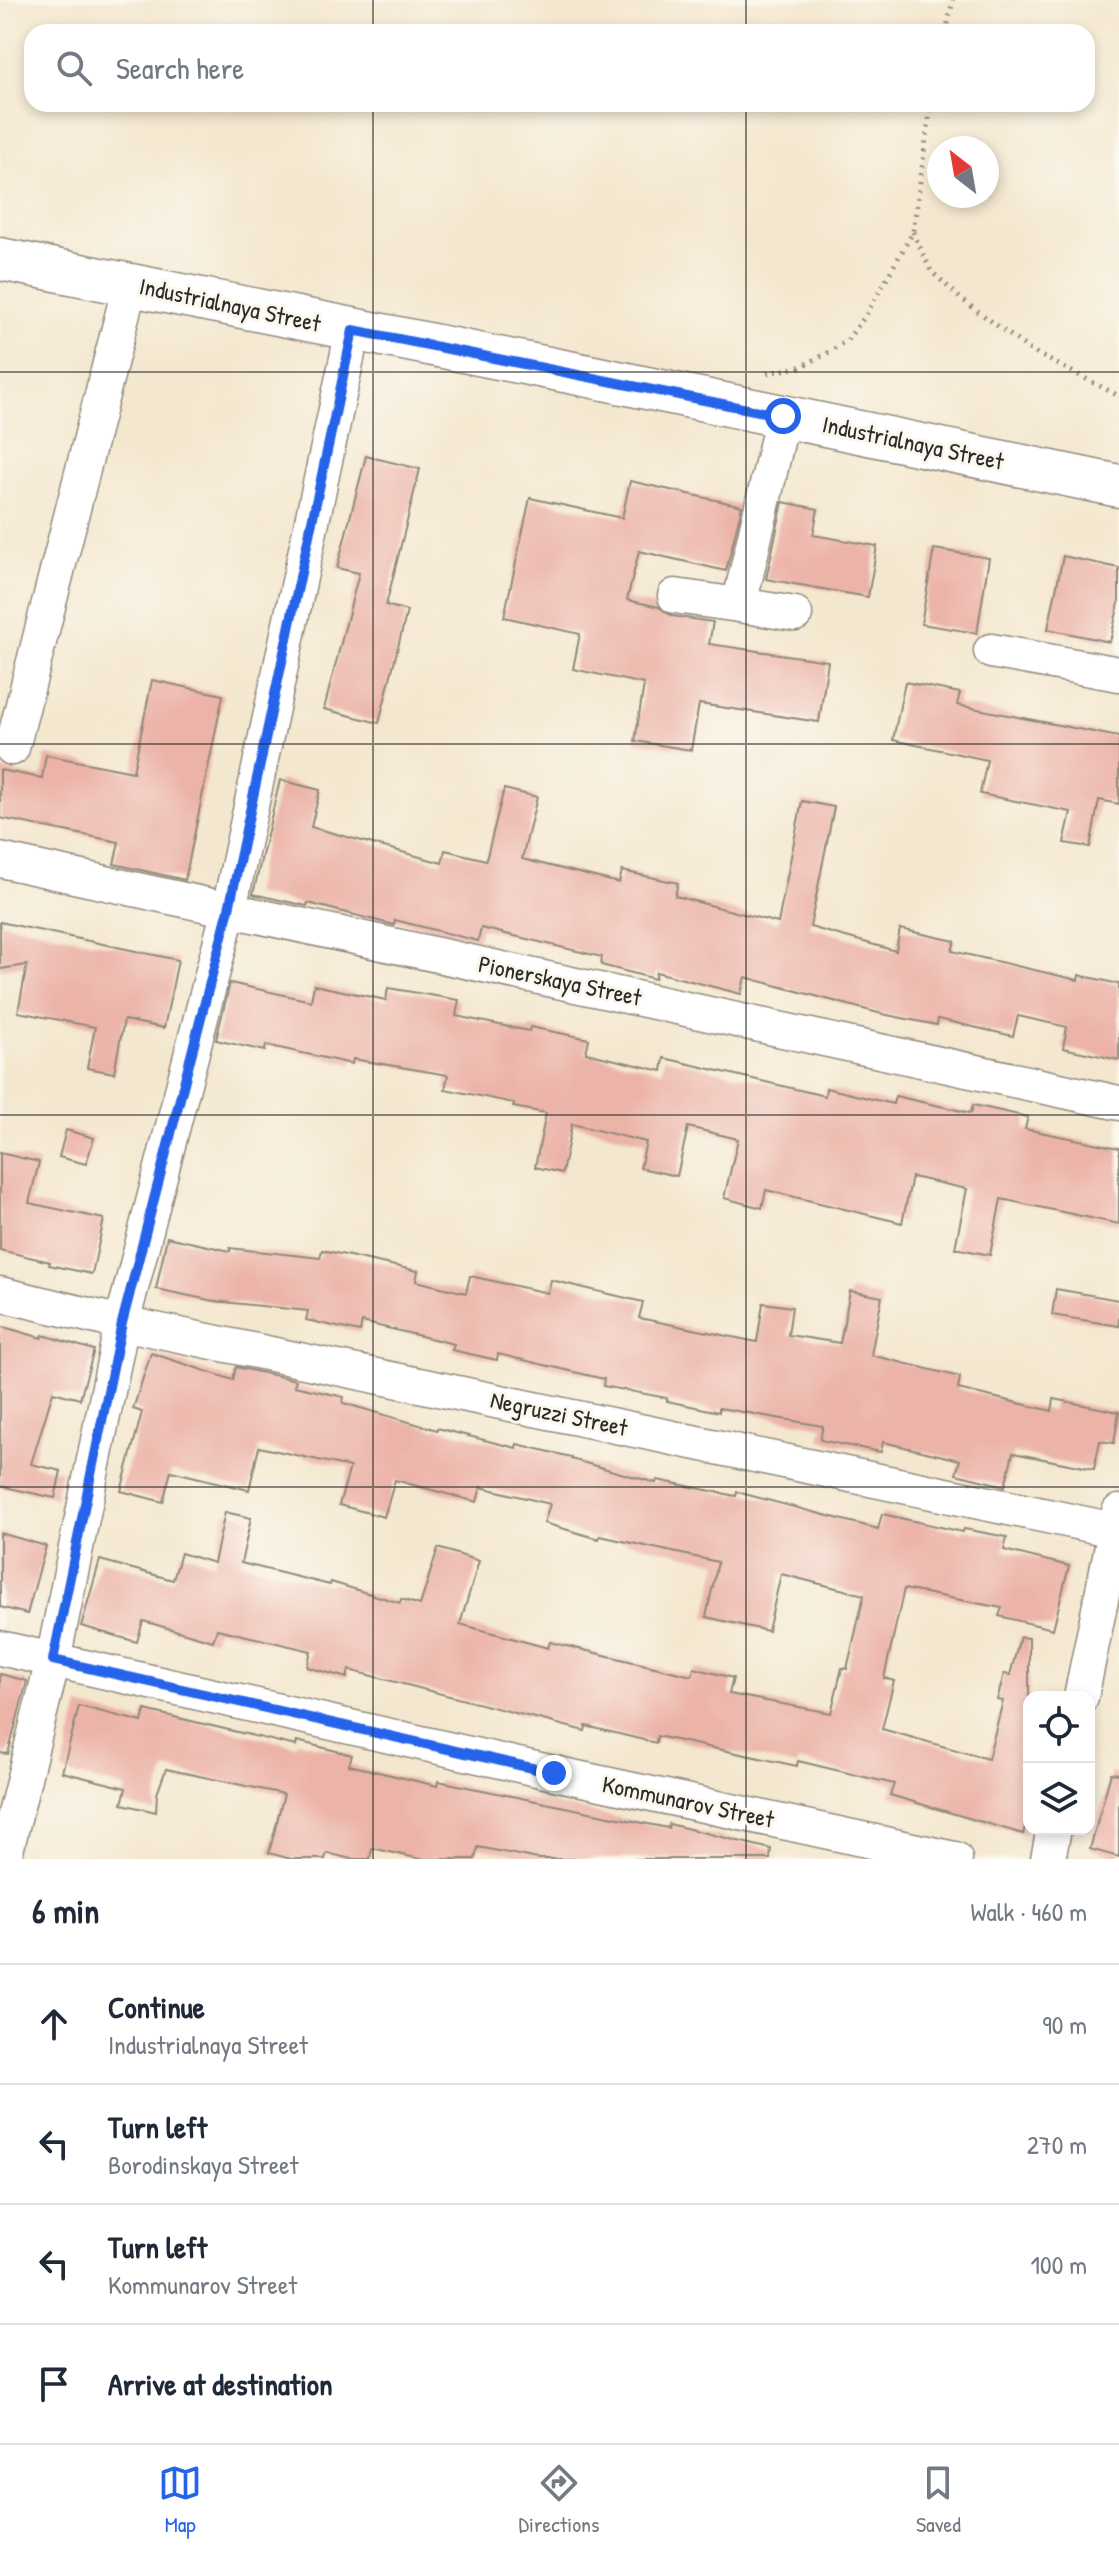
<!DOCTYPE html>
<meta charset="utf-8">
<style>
:root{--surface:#fff;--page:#f2f2f3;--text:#1f2937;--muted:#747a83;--line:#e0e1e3;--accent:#2563eb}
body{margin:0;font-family:"Patrick Hand",sans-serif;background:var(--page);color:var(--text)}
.controls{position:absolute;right:24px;bottom:24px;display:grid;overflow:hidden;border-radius:16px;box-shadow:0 4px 12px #0003}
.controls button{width:72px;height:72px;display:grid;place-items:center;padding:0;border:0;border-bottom:2px solid var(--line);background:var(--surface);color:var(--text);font:40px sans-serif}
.compass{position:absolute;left:927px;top:136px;width:72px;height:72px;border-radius:50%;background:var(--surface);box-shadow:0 4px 12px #0003;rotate:329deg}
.stop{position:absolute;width:24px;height:24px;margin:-18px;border:6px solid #2563eb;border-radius:50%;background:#fff}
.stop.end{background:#2563eb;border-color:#fff;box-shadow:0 2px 8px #0008}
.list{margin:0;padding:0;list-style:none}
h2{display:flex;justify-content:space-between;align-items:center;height:104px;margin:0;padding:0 32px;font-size:34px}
h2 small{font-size:26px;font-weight:400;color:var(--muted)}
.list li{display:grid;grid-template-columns:52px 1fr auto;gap:24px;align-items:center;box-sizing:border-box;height:120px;padding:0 32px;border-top:2px solid var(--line)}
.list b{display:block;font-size:30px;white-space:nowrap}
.list p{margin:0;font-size:26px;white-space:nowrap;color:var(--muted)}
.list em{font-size:26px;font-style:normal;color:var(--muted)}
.icon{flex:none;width:44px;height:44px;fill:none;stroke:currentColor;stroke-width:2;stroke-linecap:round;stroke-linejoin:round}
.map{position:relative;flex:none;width:1119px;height:1859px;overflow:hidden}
.search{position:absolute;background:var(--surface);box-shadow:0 4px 12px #0003;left:24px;right:24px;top:24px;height:88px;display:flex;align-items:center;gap:20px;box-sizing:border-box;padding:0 28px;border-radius:24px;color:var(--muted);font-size:30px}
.sheet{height:584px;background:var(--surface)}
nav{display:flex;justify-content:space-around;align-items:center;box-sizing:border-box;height:112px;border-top:2px solid var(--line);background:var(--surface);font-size:22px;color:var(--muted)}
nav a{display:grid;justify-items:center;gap:4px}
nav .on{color:var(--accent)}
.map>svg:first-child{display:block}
</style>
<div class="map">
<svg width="1119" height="1859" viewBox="0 0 1119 1859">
<rect width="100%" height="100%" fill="#fbf7ec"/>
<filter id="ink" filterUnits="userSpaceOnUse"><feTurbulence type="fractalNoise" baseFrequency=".0125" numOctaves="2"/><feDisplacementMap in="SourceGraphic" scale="16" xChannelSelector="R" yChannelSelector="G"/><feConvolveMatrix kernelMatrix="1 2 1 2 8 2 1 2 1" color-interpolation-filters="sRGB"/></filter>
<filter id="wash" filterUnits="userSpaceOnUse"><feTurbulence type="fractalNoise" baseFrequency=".006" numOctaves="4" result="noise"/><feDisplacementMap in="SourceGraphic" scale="32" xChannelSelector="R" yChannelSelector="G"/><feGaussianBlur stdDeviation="1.8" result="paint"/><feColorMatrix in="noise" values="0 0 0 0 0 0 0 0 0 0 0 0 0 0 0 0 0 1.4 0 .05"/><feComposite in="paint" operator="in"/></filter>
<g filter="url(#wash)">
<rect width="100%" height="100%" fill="#f4e7cf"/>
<g id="blocks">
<g fill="#ecb3a8">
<path d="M 366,456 L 420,469 L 386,605 L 407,611 L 379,723 L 324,709 L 359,573 L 337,568 Z"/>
<path d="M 630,481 L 742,506 L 726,571 L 639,551 L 627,600 L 659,607 L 672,616 L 713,622 L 709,644 L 828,661 L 819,722 L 699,704 L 691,750 L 635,741 L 644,684 L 573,669 L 580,634 L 504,617 L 530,498 L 622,518 Z"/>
<path d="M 783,502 L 818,509 L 813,535 L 877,546 L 868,597 L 766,579 Z"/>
<path d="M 934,549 L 989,558 L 977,633 L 921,624 Z"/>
<path d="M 1063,556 L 1119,568 L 1119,603 L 1110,642 L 1048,629 Z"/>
<path d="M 152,680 L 223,695 L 185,880 L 114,864 L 119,842 L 0,818 L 0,770 L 42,778 L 46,755 L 133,772 Z"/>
<path d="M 905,682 L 960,693 L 957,705 L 1119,737 L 1119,804 L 1099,800 L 1090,847 L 1064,843 L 1071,812 L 980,794 L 987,760 L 893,740 Z"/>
<path d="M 280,780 L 320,790 L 311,827 L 442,863 L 445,850 L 486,860 L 504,789 L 537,797 L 522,859 L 619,883 L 622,871 L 678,883 L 675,896 L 778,923 L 802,801 L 834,807 L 810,927 L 896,951 L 900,929 L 955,941 L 952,951 L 1078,980 L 1079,975 L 1119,984 L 1119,1060 L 1063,1048 L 1067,1027 L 1018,1016 L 1013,1036 L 938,1019 L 937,1025 L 882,1014 L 745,977 L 741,994 L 656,972 L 655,979 L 601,965 L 602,957 L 481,928 L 478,941 L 395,920 L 394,925 L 308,903 L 307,906 L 253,894 Z"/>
<path d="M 0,922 L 178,960 L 164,1028 L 124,1020 L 114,1073 L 87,1068 L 95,1027 L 18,1012 L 27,965 L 0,969 Z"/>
<path d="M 230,983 L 311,1001 L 314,985 L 386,1000 L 388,988 L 459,1000 L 456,1016 L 529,1031 L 530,1027 L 589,1039 L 586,1053 L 662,1071 L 664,1058 L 825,1096 L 826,1088 L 893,1104 L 895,1096 L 971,1113 L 973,1105 L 1028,1117 L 1025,1129 L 1119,1148 L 1119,1224 L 1001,1199 L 990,1255 L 955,1248 L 967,1189 L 912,1177 L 902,1223 L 766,1190 L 762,1208 L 724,1198 L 738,1139 L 688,1127 L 677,1176 L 640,1168 L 646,1142 L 572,1124 L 562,1173 L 535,1167 L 546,1113 L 513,1107 L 514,1103 L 445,1089 L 448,1075 L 353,1059 L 352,1064 L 266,1045 L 265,1051 L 216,1040 Z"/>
<path d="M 66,1130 L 94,1138 L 86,1164 L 59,1157 Z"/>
<path d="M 0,1153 L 39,1162 L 29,1203 L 104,1219 L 92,1274 L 49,1265 L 50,1262 L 0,1250 Z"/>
<path d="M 167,1237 L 230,1251 L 230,1248 L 320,1258 L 322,1250 L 418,1271 L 416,1281 L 466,1293 L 470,1276 L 548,1293 L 551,1280 L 643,1302 L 639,1318 L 757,1342 L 763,1303 L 792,1307 L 788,1335 L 840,1343 L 850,1291 L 882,1297 L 871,1355 L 960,1377 L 958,1389 L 1052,1411 L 1054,1399 L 1119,1412 L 1114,1443 L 1100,1441 L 1094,1469 L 1013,1453 L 1005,1486 L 956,1474 L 960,1460 L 883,1442 L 881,1452 L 820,1440 L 823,1426 L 719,1408 L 719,1412 L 667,1401 L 667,1398 L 603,1386 L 604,1379 L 498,1354 L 497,1360 L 452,1350 L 454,1344 L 362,1322 L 360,1332 L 306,1320 L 308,1311 L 214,1301 L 156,1289 Z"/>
<path d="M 1056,1289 L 1119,1300 L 1119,1326 L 1052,1315 Z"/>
<path d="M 0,1326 L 42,1338 L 43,1335 L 94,1350 L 80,1399 L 53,1392 L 31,1464 L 61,1471 L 55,1498 L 0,1486 Z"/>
<path d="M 151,1353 L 233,1380 L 236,1367 L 296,1380 L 294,1386 L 344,1397 L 343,1403 L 437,1430 L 437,1428 L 516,1448 L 517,1444 L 571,1457 L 571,1459 L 656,1483 L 657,1480 L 736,1496 L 737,1492 L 878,1529 L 882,1514 L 963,1532 L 964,1529 L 1007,1537 L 1004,1550 L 1069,1566 L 1053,1629 L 999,1616 L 1002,1608 L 904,1589 L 884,1678 L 894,1681 L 882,1729 L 988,1759 L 1003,1701 L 997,1700 L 1004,1674 L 1010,1675 L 1020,1637 L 1029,1638 L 1029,1812 L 1023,1834 L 890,1795 L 894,1784 L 798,1761 L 797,1766 L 657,1736 L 656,1743 L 586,1726 L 585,1731 L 349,1670 L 347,1678 L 307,1667 L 311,1651 L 217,1629 L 213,1641 L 143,1621 L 137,1642 L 81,1626 L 100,1560 L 173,1580 L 181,1553 L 214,1563 L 225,1512 L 251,1518 L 241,1563 L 330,1585 L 331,1582 L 400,1603 L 401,1599 L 420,1605 L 438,1548 L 479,1561 L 460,1624 L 548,1648 L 550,1642 L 692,1676 L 694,1668 L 733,1678 L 729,1694 L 831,1713 L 842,1668 L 847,1669 L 864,1595 L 781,1574 L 768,1631 L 706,1617 L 718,1562 L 600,1536 L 599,1539 L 544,1523 L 550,1504 L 481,1487 L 477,1502 L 395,1480 L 384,1517 L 339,1505 L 350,1467 L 259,1447 L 249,1490 L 171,1471 L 163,1502 L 121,1491 L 142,1412 L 133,1409 Z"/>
<path d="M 0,1533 L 46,1546 L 27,1614 L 0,1607 Z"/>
<path d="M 0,1674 L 27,1681 L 8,1754 L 0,1753 Z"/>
<path d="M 79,1706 L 142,1722 L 145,1710 L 296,1746 L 297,1741 L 352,1755 L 349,1765 L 437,1786 L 438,1781 L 668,1828 L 669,1824 L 771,1849 L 770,1859 L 538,1859 L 478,1847 L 475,1859 L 420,1859 L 372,1848 L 370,1859 L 351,1859 L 327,1853 L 325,1859 L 291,1859 L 269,1853 L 284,1794 L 166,1769 L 157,1794 L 156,1812 L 122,1804 L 126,1788 L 62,1772 Z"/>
<path d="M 1111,1773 L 1119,1774 L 1119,1857 L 1090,1849 Z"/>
</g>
</g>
</g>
<g filter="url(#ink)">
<use href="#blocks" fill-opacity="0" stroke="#90897d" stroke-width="2"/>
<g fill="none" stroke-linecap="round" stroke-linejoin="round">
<defs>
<g id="minor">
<path d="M 783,416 L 739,605 L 795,614"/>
<path d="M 675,596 L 739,605"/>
<path d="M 991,651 L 1119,674"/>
<path d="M 12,748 L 130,285"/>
<path d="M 0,860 L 1119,1103"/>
<path d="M 0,1294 L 122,1323 L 1119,1531"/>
<path d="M 0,1648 L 554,1773 L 955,1859"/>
<path d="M 1081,1697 L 1119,1512"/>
<path d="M 4,1859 L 53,1660 L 122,1323 L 229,909 L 353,330"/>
<path d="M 1048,1859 L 1054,1829"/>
</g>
<path id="major" d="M 0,259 L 589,376 L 1119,486"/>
</defs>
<use href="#minor" stroke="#90897d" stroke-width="37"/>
<use href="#major" stroke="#90897d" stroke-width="45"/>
<g stroke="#90897d" stroke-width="5" stroke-dasharray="2 6" stroke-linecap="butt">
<path d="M 946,32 L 953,0"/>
<path d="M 913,232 L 931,271 L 960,298 L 1030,350 L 1119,396"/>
<path d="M 767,373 L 800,367 L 826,354 L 847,340 L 866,315 L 913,232 L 931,104"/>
</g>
<use href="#minor" stroke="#fff" stroke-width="34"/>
<use href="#major" stroke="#fff" stroke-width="42"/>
</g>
</g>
<g fill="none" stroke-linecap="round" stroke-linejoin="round" filter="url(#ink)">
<path stroke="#2563eb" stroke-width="10" d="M 554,1773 L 53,1660 L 122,1323 L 229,909 L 353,330 L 783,416"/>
</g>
<path fill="none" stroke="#2b2b2b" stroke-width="2" stroke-opacity="0.55" d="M 373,0 L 373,32M 746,0 L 746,32M 373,104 L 373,1859M 746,104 L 746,1859M 0,372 L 1119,372M 0,744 L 1119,744M 0,1115 L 1119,1115M 0,1487 L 1119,1487"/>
<g text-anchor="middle" stroke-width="6" stroke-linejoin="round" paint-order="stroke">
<g font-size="24" fill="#2b2b2b" stroke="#fbf7ec">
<text transform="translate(230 305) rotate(12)" y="8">Industrialnaya Street</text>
<text transform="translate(913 443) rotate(12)" y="8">Industrialnaya Street</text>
<text transform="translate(560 981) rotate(12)" y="8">Pionerskaya Street</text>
<text transform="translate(559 1414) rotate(12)" y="8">Negruzzi Street</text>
<text transform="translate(688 1802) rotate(12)" y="8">Kommunarov Street</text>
</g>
</g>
</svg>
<div class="controls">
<button><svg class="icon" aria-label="locate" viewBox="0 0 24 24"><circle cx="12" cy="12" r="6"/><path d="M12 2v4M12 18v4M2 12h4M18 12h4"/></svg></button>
<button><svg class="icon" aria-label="layers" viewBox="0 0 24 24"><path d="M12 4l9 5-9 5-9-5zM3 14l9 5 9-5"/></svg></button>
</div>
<svg class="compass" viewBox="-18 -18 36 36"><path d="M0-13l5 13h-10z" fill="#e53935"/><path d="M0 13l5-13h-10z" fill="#747a83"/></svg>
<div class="stop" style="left:783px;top:416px"></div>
<div class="stop end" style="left:554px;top:1773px"></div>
<div class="search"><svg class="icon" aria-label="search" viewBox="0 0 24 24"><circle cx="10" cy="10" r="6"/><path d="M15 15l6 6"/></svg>Search here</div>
</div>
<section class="sheet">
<h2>6 min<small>Walk · 460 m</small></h2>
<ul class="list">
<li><svg class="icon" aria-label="ahead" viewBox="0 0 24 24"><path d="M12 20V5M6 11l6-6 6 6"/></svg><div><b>Continue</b><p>Industrialnaya Street</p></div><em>90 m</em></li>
<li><svg class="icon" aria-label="left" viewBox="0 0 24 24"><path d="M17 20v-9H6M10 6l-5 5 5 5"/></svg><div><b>Turn left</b><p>Borodinskaya Street</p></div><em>270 m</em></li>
<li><svg class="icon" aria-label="left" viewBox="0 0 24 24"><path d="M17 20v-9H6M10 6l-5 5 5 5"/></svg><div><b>Turn left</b><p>Kommunarov Street</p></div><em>100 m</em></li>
<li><svg class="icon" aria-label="arrive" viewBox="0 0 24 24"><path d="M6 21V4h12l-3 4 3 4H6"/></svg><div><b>Arrive at destination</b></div></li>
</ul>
</section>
<nav>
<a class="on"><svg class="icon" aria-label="map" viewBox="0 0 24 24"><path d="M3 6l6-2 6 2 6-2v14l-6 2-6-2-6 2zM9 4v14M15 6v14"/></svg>Map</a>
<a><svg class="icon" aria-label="directions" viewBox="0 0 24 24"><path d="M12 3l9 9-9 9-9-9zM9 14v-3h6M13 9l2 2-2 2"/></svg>Directions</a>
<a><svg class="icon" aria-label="saved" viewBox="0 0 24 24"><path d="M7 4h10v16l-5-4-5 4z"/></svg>Saved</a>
</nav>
